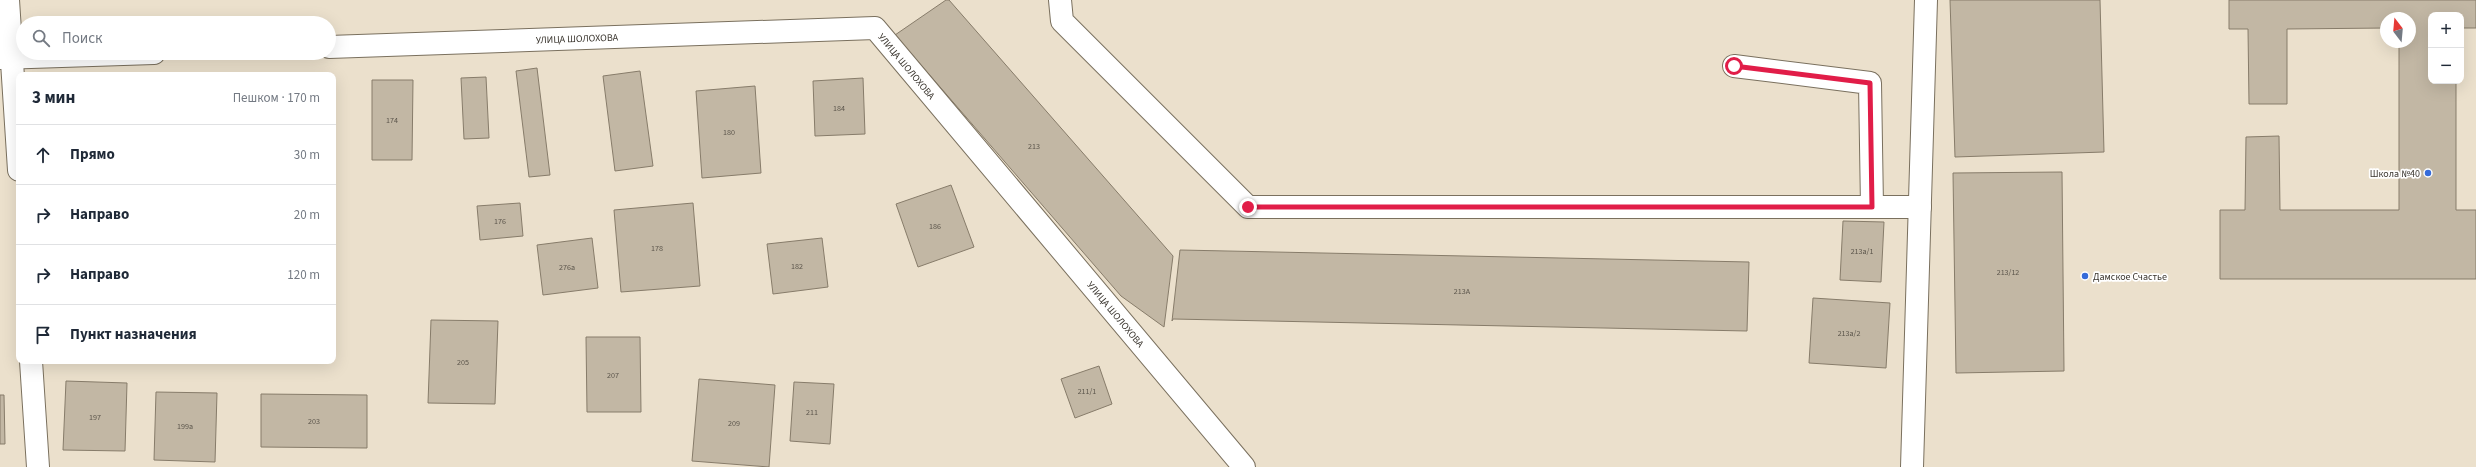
<!DOCTYPE html>
<html lang="ru">
<meta charset="utf-8">
<style>
:root{--surface:#fff;--page:#f6f6f7;--text:#1f2937;--muted:#747a83;--line:#e0e1e3}
body{margin:0;font-family:"Source Sans 3",sans-serif;background:var(--page);color:var(--text)}
.controls{position:absolute;right:12px;top:12px;display:grid;overflow:hidden;border-radius:8px;box-shadow:0 4px 16px #0002}
.controls button{width:36px;height:36px;display:grid;place-items:center;padding:0;border:0;border-bottom:1px solid var(--line);background:var(--surface);color:var(--text);font:20px sans-serif}
.compass{position:absolute;left:2380px;top:12px;width:36px;height:36px;border-radius:50%;background:var(--surface);box-shadow:0 4px 16px #0002;rotate:344deg}
.stop{position:absolute;width:12px;height:12px;margin:-9px;border:3px solid #e11d48;border-radius:50%;background:#fff}
.stop.end{background:#e11d48;border-color:#fff;box-shadow:0 1px 4px #0008}
.list{margin:0;padding:0;list-style:none}
h2{display:flex;justify-content:space-between;align-items:center;height:52px;margin:0;padding:0 16px;font-size:17px}
h2 small{font-size:13px;font-weight:400;color:var(--muted)}
.list li{display:grid;grid-template-columns:26px 1fr auto;gap:12px;align-items:center;box-sizing:border-box;height:60px;padding:0 16px;border-top:1px solid var(--line)}
.list b{display:block;font-size:15px;white-space:nowrap}
.list em{font-size:13px;font-style:normal;color:var(--muted)}
.icon{flex:none;width:22px;height:22px;fill:none;stroke:currentColor;stroke-width:2;stroke-linecap:round;stroke-linejoin:round}
.map{position:relative;flex:none;width:2476px;height:467px;overflow:hidden}
.search{position:absolute;background:var(--surface);box-shadow:0 4px 16px #0002;left:16px;top:16px;width:320px;height:44px;display:flex;align-items:center;gap:10px;box-sizing:border-box;padding:0 14px;border-radius:22px;color:var(--muted);font-size:15px}
.panel{position:absolute;background:var(--surface);box-shadow:0 4px 16px #0002;left:16px;top:72px;width:320px;height:292px;border-radius:8px}
.map>svg:first-child{display:block}
</style>
<div class="map">
<svg width="2476" height="467" viewBox="0 0 2476 467">
<rect width="100%" height="100%" fill="#ebe0cc"/>
<g fill="#c2b7a4" stroke="#877c6a">
<path d="M 946,0 L 949,0 L 1173,256 L 1164,327 L 1121,296 L 895,35 Z"/>
<path d="M 1950,0 L 2100,0 L 2104,152 L 1955,157 Z"/>
<path d="M 2229,0 L 2476,0 L 2476,28 L 2461,28 L 2461,15 L 2431,15 L 2431,81 L 2456,81 L 2456,210 L 2476,210 L 2476,279 L 2220,279 L 2220,210 L 2245,210 L 2246,137 L 2279,136 L 2280,210 L 2399,210 L 2399,42 L 2410,42 L 2410,18 L 2386,18 L 2386,28 L 2287,29 L 2287,104 L 2249,104 L 2248,29 L 2229,29 Z"/>
<path d="M 537,68 L 550,175 L 529,177 L 516,71 Z"/>
<path d="M 640,71 L 653,166 L 615,171 L 603,76 Z"/>
<path d="M 486,77 L 489,138 L 464,139 L 461,78 Z"/>
<path d="M 863,78 L 865,134 L 815,136 L 813,81 Z"/>
<path d="M 372,80 L 413,80 L 412,160 L 372,160 Z"/>
<path d="M 755,86 L 761,173 L 702,178 L 696,91 Z"/>
<path d="M 2062,172 L 2064,371 L 1956,373 L 1953,173 Z"/>
<path d="M 951,185 L 974,247 L 918,267 L 896,204 Z"/>
<path d="M 520,203 L 523,236 L 480,240 L 477,206 Z"/>
<path d="M 693,203 L 700,286 L 621,292 L 614,210 Z"/>
<path d="M 1843,221 L 1884,222 L 1881,282 L 1840,280 Z"/>
<path d="M 592,238 L 598,288 L 543,295 L 537,245 Z"/>
<path d="M 822,238 L 828,287 L 773,294 L 767,244 Z"/>
<path d="M 1180,250 L 1749,262 L 1747,331 L 1173,319 L 1172,321 Z"/>
<path d="M 1813,298 L 1890,303 L 1886,368 L 1809,363 Z"/>
<path d="M 431,320 L 498,321 L 495,404 L 428,403 Z"/>
<path d="M 586,337 L 640,337 L 641,412 L 587,412 Z"/>
<path d="M 1099,366 L 1112,404 L 1075,418 L 1061,379 Z"/>
<path d="M 699,379 L 775,385 L 769,467 L 692,461 Z"/>
<path d="M 66,381 L 127,383 L 125,451 L 63,450 Z"/>
<path d="M 794,382 L 834,384 L 830,444 L 790,441 Z"/>
<path d="M 156,392 L 217,393 L 215,462 L 154,460 Z"/>
<path d="M 261,394 L 367,395 L 367,448 L 261,447 Z"/>
<path d="M 0,395 L 4,395 L 5,444 L 0,444 Z"/>
</g>
<g fill="none" stroke-linecap="round" stroke-linejoin="round">
<defs>
<g id="service">
<path d="M 1060,0 L 1062,21 L 1248,207 L 1920,207"/>
<path d="M 1734,66 L 1870,83 L 1872,207"/>
<path d="M 1912,467 L 1926,0"/>
</g>
<g id="minor">
<path d="M 8,0 L 19,170"/>
<path d="M 329,47 L 875,28 L 1244,467"/>
<path d="M 0,58 L 154,53"/>
<path d="M 31,361 L 38,467"/>
</g>
</defs>
<use href="#service" stroke="#7a705e" stroke-width="24"/>
<use href="#minor" stroke="#7a705e" stroke-width="24"/>
<use href="#service" stroke="#fff" stroke-width="22"/>
<use href="#minor" stroke="#fff" stroke-width="22"/>
</g>
<g fill="none" stroke-linecap="round" stroke-linejoin="round">
<path stroke="#e11d48" stroke-width="5" d="M 1248,207 L 1872,207 L 1870,83 L 1734,66"/>
</g>
<g fill="#356bda" stroke="#fff" stroke-width="1.5">
<circle cx="2428" cy="173" r="4"/>
<circle cx="2085" cy="276" r="4"/>
</g>
<g text-anchor="middle" stroke-width="3.5" stroke-linejoin="round" paint-order="stroke">
<g font-size="8" fill="#5b554b">
<text x="839" y="111">184</text>
<text x="392" y="123">174</text>
<text x="729" y="135">180</text>
<text x="1034" y="149">213</text>
<text x="500" y="224">176</text>
<text x="935" y="229">186</text>
<text x="657" y="251">178</text>
<text x="1862" y="254">213а/1</text>
<text x="797" y="269">182</text>
<text x="567" y="270">276а</text>
<text x="2008" y="275">213/12</text>
<text x="1462" y="294">213А</text>
<text x="1849" y="336">213а/2</text>
<text x="463" y="365">205</text>
<text x="613" y="378">207</text>
<text x="1087" y="394">211/1</text>
<text x="812" y="415">211</text>
<text x="95" y="420">197</text>
<text x="314" y="424">203</text>
<text x="734" y="426">209</text>
<text x="185" y="429">199а</text>
</g>
<g font-size="10" fill="#39342d" stroke="#fff">
<text transform="translate(577 38) rotate(-2)" y="4">УЛИЦА ШОЛОХОВА</text>
<text transform="translate(907 66) rotate(50)" y="4">УЛИЦА ШОЛОХОВА</text>
<text transform="translate(1116 314) rotate(50)" y="4">УЛИЦА ШОЛОХОВА</text>
</g>
<g font-size="10" fill="#39342d" stroke="#fff" text-anchor="end">
<text x="2420" y="177">Школа №40</text>
<text x="2093" y="280" text-anchor="start">Дамское Счастье</text>
</g>
</g>
</svg>
<div class="controls">
<button>+</button>
<button>−</button>
</div>
<svg class="compass" viewBox="-18 -18 36 36"><path d="M0-13l5 13h-10z" fill="#e53935"/><path d="M0 13l5-13h-10z" fill="#747a83"/></svg>
<div class="stop" style="left:1734px;top:66px"></div>
<div class="stop end" style="left:1248px;top:207px"></div>
<div class="search"><svg class="icon" aria-label="search" viewBox="0 0 24 24"><circle cx="10" cy="10" r="6"/><path d="M15 15l6 6"/></svg>Поиск</div>
<section class="panel">
<h2>3 мин<small>Пешком · 170 m</small></h2>
<ul class="list">
<li><svg class="icon" aria-label="ahead" viewBox="0 0 24 24"><path d="M12 20V5M6 11l6-6 6 6"/></svg><div><b>Прямо</b></div><em>30 m</em></li>
<li><svg class="icon" aria-label="right" viewBox="0 0 24 24"><path d="M7 20v-9h11M14 6l5 5-5 5"/></svg><div><b>Направо</b></div><em>20 m</em></li>
<li><svg class="icon" aria-label="right" viewBox="0 0 24 24"><path d="M7 20v-9h11M14 6l5 5-5 5"/></svg><div><b>Направо</b></div><em>120 m</em></li>
<li><svg class="icon" aria-label="arrive" viewBox="0 0 24 24"><path d="M6 21V4h12l-3 4 3 4H6"/></svg><div><b>Пункт назначения</b></div></li>
</ul>
</section>
</div>
